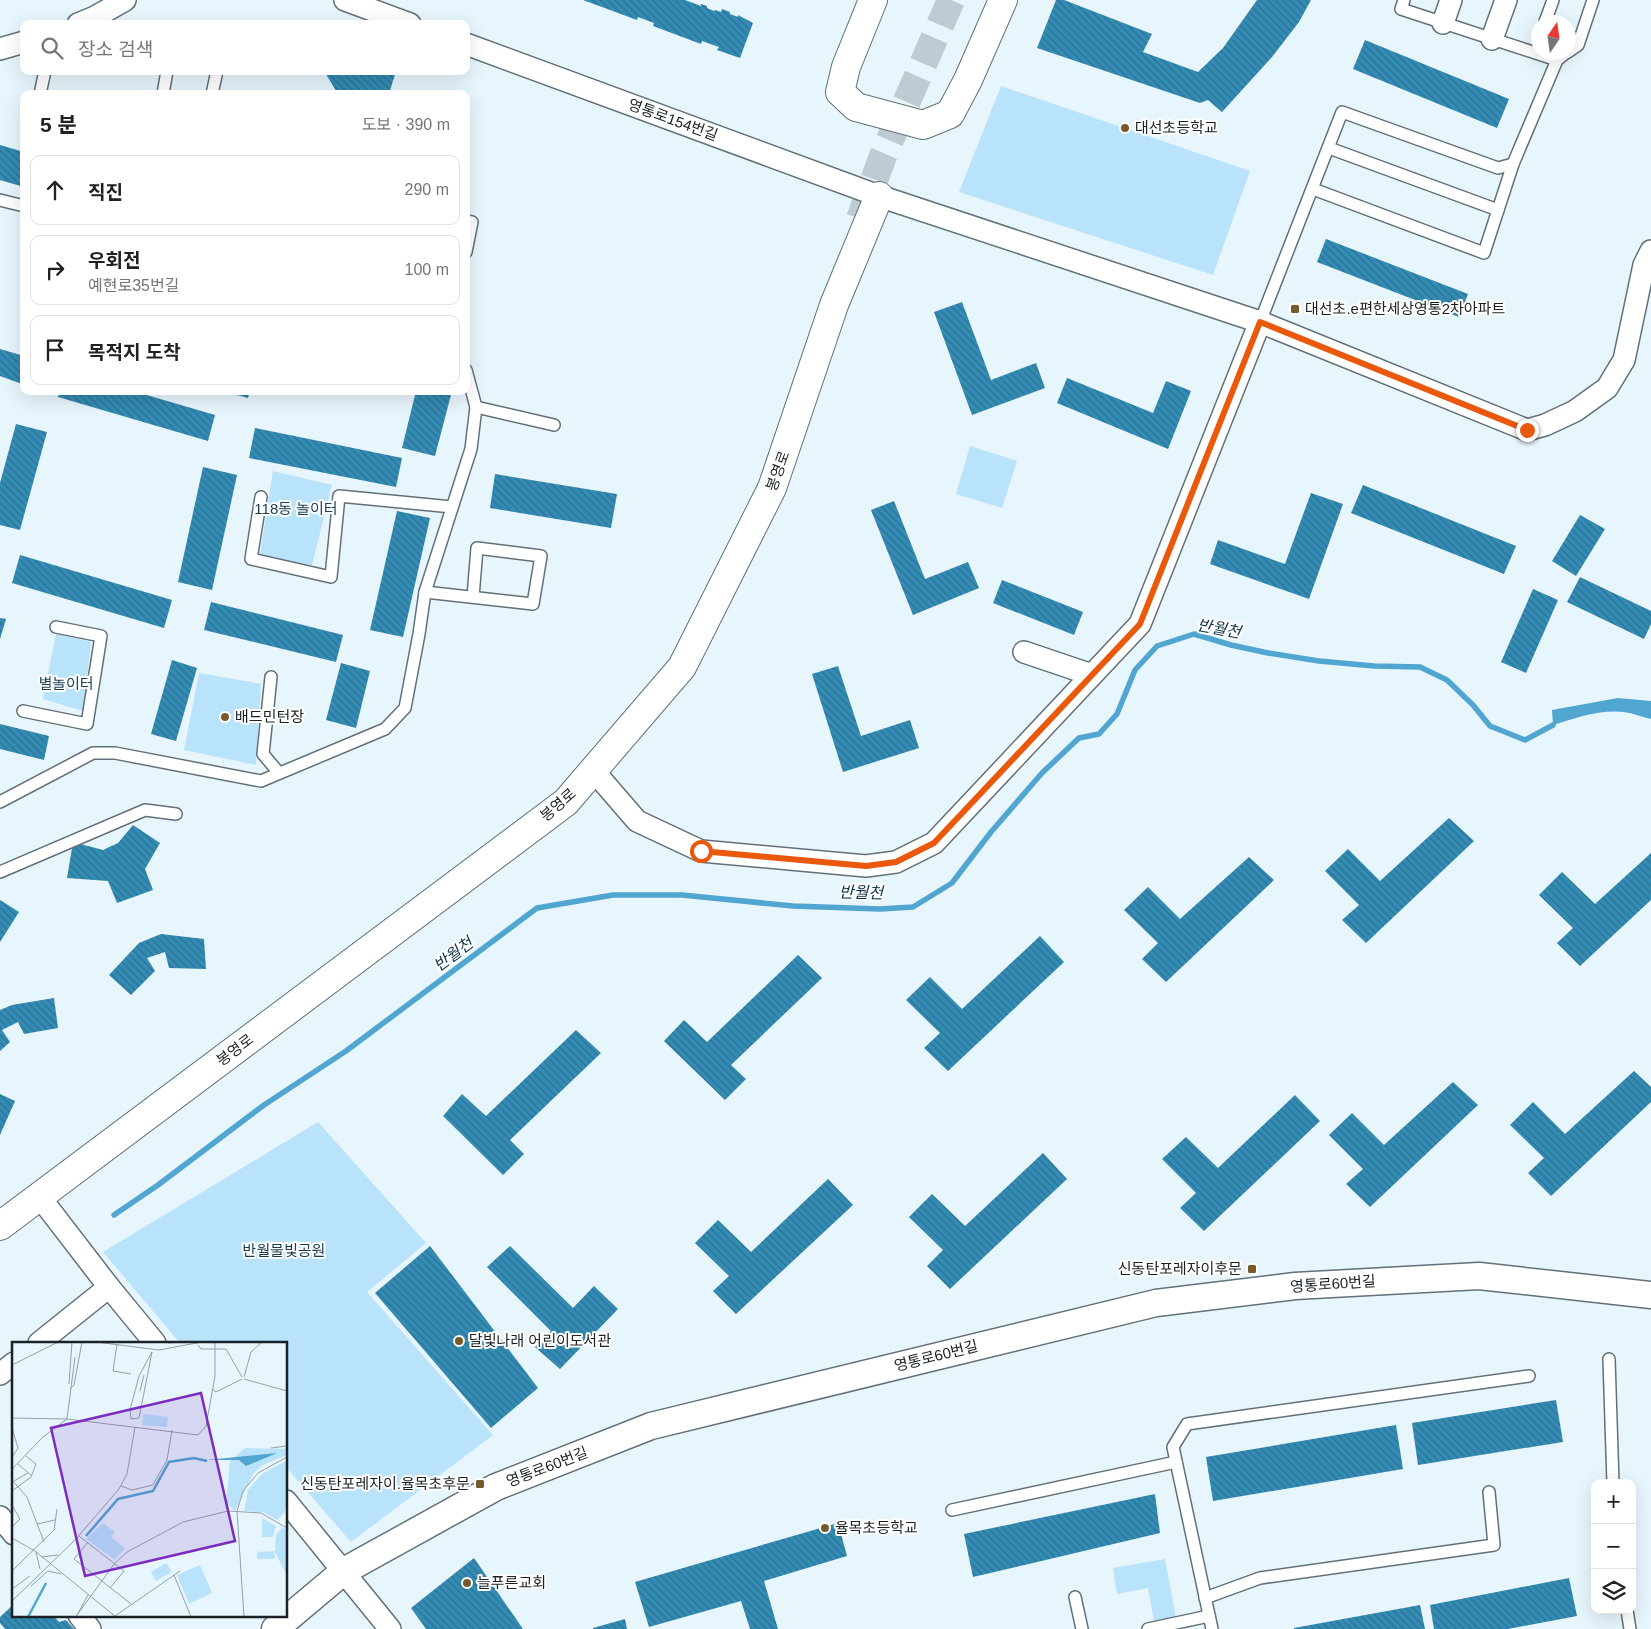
<!DOCTYPE html>
<html lang="ko">
<meta charset="utf-8">
<style>
:root{--surface:#fff;--page:#f6f6f6;--text:#202124;--muted:#757577;--line:#e0e0e0}
body{margin:0;font-family:Helvetica,"Noto Sans KR",sans-serif;background:var(--page);color:var(--text)}
.controls{position:absolute;right:15px;bottom:15px;display:grid;overflow:hidden;border-radius:10px;box-shadow:0 5px 20px #0002}
.controls button{width:45px;height:45px;display:grid;place-items:center;padding:0;border:0;border-bottom:1px solid var(--line);background:var(--surface);color:var(--text);font:25px sans-serif}
.compass{position:absolute;left:1531px;top:15px;width:45px;height:45px;border-radius:50%;background:var(--surface);box-shadow:0 5px 20px #0002;rotate:13deg}
.stop{position:absolute;width:15px;height:15px;margin:-11px;border:4px solid #ea580c;border-radius:50%;background:#fff}
.stop.end{background:#ea580c;border-color:#fff;box-shadow:0 1px 5px #0008}
.list{margin:0;padding:0;list-style:none}
h2{display:flex;justify-content:space-between;align-items:center;height:65px;margin:0;padding:0 20px;font-size:21px}
h2 small{font-size:16px;font-weight:400;color:var(--muted)}
.list li{display:grid;grid-template-columns:32px 1fr auto;gap:15px;align-items:center;box-sizing:border-box;height:70px;margin:0 10px 10px;padding:0 10px;border:1px solid var(--line);border-radius:10px}
.list b{display:block;font-size:19px;white-space:nowrap}
.list p{margin:0;font-size:16px;white-space:nowrap;color:var(--muted)}
.list em{font-size:16px;font-style:normal;color:var(--muted)}
.icon{flex:none;width:28px;height:28px;fill:none;stroke:currentColor;stroke-width:2;stroke-linecap:round;stroke-linejoin:round}
.map{position:relative;flex:none;width:1651px;height:1629px;overflow:hidden}
.search{position:absolute;background:var(--surface);box-shadow:0 5px 20px #0002;left:20px;top:20px;width:450px;height:55px;display:flex;align-items:center;gap:12px;box-sizing:border-box;padding:0 18px;border-radius:10px;color:var(--muted);font-size:19px}
.panel{position:absolute;background:var(--surface);box-shadow:0 5px 20px #0002;left:20px;top:90px;width:450px;height:305px;border-radius:10px}
.map>svg:first-child{display:block}
</style>
<div class="map">
<svg width="1651" height="1629" viewBox="0 0 1651 1629">
<defs>
<pattern id="building-back-hatch" width="6" height="6" patternUnits="userSpaceOnUse" patternTransform="scale(1.25)"><rect width="6" height="6" fill="#348cb5"/><path d="M-1 5l2 2M0 0l6 6M5-1l2 2" fill="none" stroke="#2b7293"/></pattern>
</defs>
<rect width="100%" height="100%" fill="#e7f5fd"/>
<g fill="#b8e3fb">
<path d="M 1001,86 L 1250,171 L 1213,275 L 959,192 Z"/>
<path d="M 970,446 L 1017,461 L 1002,508 L 956,494 Z"/>
<path d="M 273,471 L 332,485 L 312,565 L 265,559 L 260,554 Z"/>
<path d="M 56,634 L 91,642 L 83,711 L 43,699 Z"/>
<path d="M 199,673 L 261,684 L 256,765 L 184,750 Z"/>
<path d="M 318,1122 L 426,1243 L 367,1292 L 493,1435 L 351,1542 L 286,1467 L 286,1343 L 180,1343 L 103,1252 Z"/>
<path d="M 1165,1559 L 1176,1618 L 1154,1621 L 1148,1588 L 1117,1594 L 1113,1568 Z"/>
</g>
<path fill="#51a6d1" d="M 1618,698 L 1651,701 L 1651,719 C 1642,717 1633,713 1624,712 C 1600,709 1575,718 1553,725 L 1552,710 Z"/>
<g fill="none" stroke-linecap="round" stroke-linejoin="round">
<path stroke="#51a6d1" stroke-width="5.5" d="M 114,1215 L 158,1185 L 264,1105 L 346,1051 L 537,908 L 613,895 L 682,895 L 793,906 L 880,909 L 913,907 L 952,883 L 991,832 L 1042,773 L 1079,738 L 1099,734 L 1117,714 L 1135,670 L 1157,646 L 1194,634 L 1231,645 L 1268,653 L 1319,661 L 1374,666 L 1420,667 L 1447,680 L 1473,705 L 1490,726 L 1525,740 L 1553,725"/>
</g>
<g fill="url(#building-back-hatch)">
<path d="M 583,0 L 685,0 L 701,6 L 701,4 L 707,6 L 707,8 L 714,11 L 715,10 L 721,12 L 722,9 L 730,12 L 730,14 L 738,17 L 738,15 L 753,23 L 740,58 L 717,50 L 719,47 L 702,41 L 701,44 L 653,26 L 654,23 L 638,17 L 637,20 Z"/>
<path d="M 1056,0 L 1064,0 L 1152,34 L 1143,52 L 1198,72 L 1223,48 L 1257,0 L 1311,0 L 1299,22 L 1272,57 L 1222,112 L 1208,100 L 1200,103 L 1037,48 Z"/>
<path d="M 1365,40 L 1509,99 L 1497,128 L 1353,69 Z"/>
<path d="M 324,71 L 396,71 L 389,94 L 338,94 Z"/>
<path d="M 0,145 L 24,152 L 24,187 L 0,180 Z"/>
<path d="M 1326,239 L 1468,294 L 1459,317 L 1317,262 Z"/>
<path d="M 962,302 L 991,380 L 1036,363 L 1045,388 L 972,415 L 934,312 Z"/>
<path d="M 0,349 L 24,356 L 22,384 L 0,376 Z"/>
<path d="M 1067,378 L 1153,413 L 1166,381 L 1191,391 L 1168,449 L 1057,403 Z"/>
<path d="M 60,391 L 133,391 L 215,415 L 208,441 L 58,397 Z"/>
<path d="M 222,391 L 250,391 L 248,398 Z"/>
<path d="M 416,391 L 452,391 L 435,456 L 402,448 Z"/>
<path d="M 16,424 L 47,432 L 20,530 L 0,525 L 0,483 Z"/>
<path d="M 255,428 L 402,458 L 396,487 L 249,458 Z"/>
<path d="M 203,467 L 237,475 L 212,590 L 178,582 Z"/>
<path d="M 495,474 L 617,494 L 611,528 L 490,508 Z"/>
<path d="M 1363,485 L 1516,546 L 1504,574 L 1351,513 Z"/>
<path d="M 1311,493 L 1343,504 L 1309,599 L 1210,564 L 1218,540 L 1285,564 Z"/>
<path d="M 894,501 L 925,579 L 968,562 L 979,588 L 913,615 L 871,510 Z"/>
<path d="M 397,511 L 430,518 L 403,637 L 370,630 Z"/>
<path d="M 1580,515 L 1605,529 L 1576,576 L 1552,561 Z"/>
<path d="M 20,555 L 172,600 L 164,628 L 12,583 Z"/>
<path d="M 1580,577 L 1651,611 L 1651,624 L 1644,639 L 1567,602 Z"/>
<path d="M 1002,580 L 1083,612 L 1074,635 L 993,603 Z"/>
<path d="M 1533,589 L 1558,600 L 1526,673 L 1501,662 Z"/>
<path d="M 211,602 L 343,635 L 336,662 L 204,630 Z"/>
<path d="M 0,618 L 6,619 L 0,639 Z"/>
<path d="M 172,660 L 197,668 L 176,741 L 151,734 Z"/>
<path d="M 341,663 L 370,671 L 356,728 L 326,720 Z"/>
<path d="M 838,666 L 861,736 L 910,720 L 919,748 L 843,772 L 812,674 Z"/>
<path d="M 0,724 L 49,736 L 44,760 L 0,749 Z"/>
<path d="M 1449,818 L 1474,841 L 1366,943 L 1342,920 L 1359,905 L 1325,871 L 1348,849 L 1380,881 Z"/>
<path d="M 133,825 L 160,843 L 145,869 L 153,890 L 117,903 L 108,881 L 67,878 L 73,842 L 103,850 L 118,843 Z"/>
<path d="M 1651,853 L 1651,900 L 1580,966 L 1557,943 L 1573,928 L 1539,895 L 1562,872 L 1595,904 Z"/>
<path d="M 1249,857 L 1274,880 L 1166,982 L 1142,959 L 1158,943 L 1124,910 L 1148,887 L 1180,919 Z"/>
<path d="M 0,900 L 19,912 L 0,942 Z"/>
<path d="M 161,934 L 204,939 L 206,969 L 169,968 L 165,952 L 147,958 L 155,971 L 131,995 L 109,975 L 139,943 Z"/>
<path d="M 1040,936 L 1064,962 L 948,1071 L 924,1048 L 940,1033 L 906,1000 L 930,977 L 962,1009 Z"/>
<path d="M 798,955 L 822,978 L 731,1065 L 746,1079 L 725,1100 L 664,1041 L 684,1020 L 707,1042 Z"/>
<path d="M 54,998 L 58,1028 L 24,1034 L 18,1022 L 2,1030 L 10,1042 L 0,1051 L 0,1010 L 12,1005 Z"/>
<path d="M 576,1030 L 601,1053 L 510,1140 L 524,1154 L 503,1175 L 443,1116 L 462,1094 L 486,1116 Z"/>
<path d="M 1634,1071 L 1651,1087 L 1651,1102 L 1551,1196 L 1528,1173 L 1544,1158 L 1510,1125 L 1533,1102 L 1565,1134 Z"/>
<path d="M 1453,1082 L 1478,1105 L 1370,1207 L 1346,1184 L 1363,1169 L 1329,1135 L 1352,1113 L 1384,1145 Z"/>
<path d="M 0,1094 L 15,1101 L 0,1135 Z"/>
<path d="M 1295,1095 L 1320,1121 L 1204,1231 L 1180,1208 L 1196,1193 L 1162,1159 L 1186,1137 L 1218,1168 Z"/>
<path d="M 1043,1153 L 1067,1179 L 950,1289 L 927,1266 L 943,1250 L 909,1217 L 932,1194 L 965,1226 Z"/>
<path d="M 828,1179 L 853,1205 L 736,1314 L 713,1291 L 729,1276 L 695,1243 L 718,1220 L 751,1252 Z"/>
<path d="M 430,1246 L 538,1388 L 491,1428 L 375,1293 Z"/>
<path d="M 510,1246 L 573,1308 L 594,1286 L 618,1309 L 560,1369 L 535,1347 L 551,1331 L 487,1267 Z"/>
<path d="M 1556,1400 L 1563,1442 L 1418,1465 L 1412,1423 Z"/>
<path d="M 1396,1425 L 1403,1469 L 1213,1501 L 1206,1457 Z"/>
<path d="M 1155,1494 L 1160,1533 L 973,1577 L 964,1534 Z"/>
<path d="M 838,1523 L 847,1556 L 764,1581 L 778,1629 L 750,1629 L 741,1601 L 649,1627 L 635,1582 Z"/>
<path d="M 474,1558 L 523,1629 L 426,1629 L 411,1608 Z"/>
<path d="M 1569,1578 L 1577,1616 L 1508,1629 L 1434,1629 L 1430,1605 Z"/>
<path d="M 14,1604 L 14,1615 L 53,1615 L 59,1622 L 66,1620 L 74,1629 L 5,1629 L 0,1623 L 0,1617 Z"/>
<path d="M 1420,1605 L 1425,1629 L 1294,1629 L 1294,1628 Z"/>
<path d="M 625,1619 L 627,1629 L 593,1629 L 593,1628 Z"/>
</g>
<g fill="none" stroke-linecap="round" stroke-linejoin="round">
<path stroke="#becbd2" stroke-width="28" stroke-dasharray="28 14" stroke-linecap="butt" d="M 860,219 L 883,156 L 951,0"/>
<defs>
<g id="service">
<path d="M 1404,0 L 1401,9 L 1557,60 L 1567,52"/>
<path d="M 1545,22 L 1553,0"/>
<path d="M 1568,52 L 1578,45 L 1593,0"/>
<path d="M 40,94 L 45,71"/>
<path d="M 163,94 L 167,71"/>
<path d="M 212,94 L 217,71"/>
<path d="M 1329,148 L 1498,210"/>
<path d="M 1313,189 L 1484,253 L 1513,164"/>
<path d="M 0,200 L 24,206"/>
<path d="M 466,221 L 472,222 L 466,252"/>
<path d="M 1260,322 L 1342,112 L 1498,168 L 1513,164 L 1557,60"/>
<path d="M 476,407 L 554,425"/>
<path d="M 261,497 L 251,559 L 331,577 L 339,496 L 452,507"/>
<path d="M 425,592 L 533,604 L 541,556 L 477,548 L 473,597"/>
<path d="M 271,677 L 263,754 L 279,773"/>
<path d="M 23,711 L 87,724 L 101,636 L 56,627"/>
<path d="M 0,802 L 93,753 L 115,753 L 261,781 L 385,729 L 405,708 L 419,634 L 425,592 L 471,449 L 476,407 L 466,370"/>
<path d="M 0,872 L 145,810 L 176,814"/>
<path d="M 1609,1359 L 1613,1483"/>
<path d="M 952,1510 L 1176,1462"/>
<path d="M 1075,1597 L 1082,1629"/>
<path d="M 1205,1598 L 1260,1578 L 1494,1545 L 1489,1492"/>
<path d="M 1627,1610 L 1630,1629"/>
<path d="M 1148,1629 L 1209,1616"/>
<path d="M 1212,1629 L 1173,1447 L 1187,1424 L 1529,1376"/>
</g>
<g id="minor">
<path d="M 345,0 L 410,24"/>
<path d="M 1443,23 L 1451,0"/>
<path d="M 78,24 L 95,17 L 125,0"/>
<path d="M 1492,39 L 1506,0"/>
<path d="M 466,44 L 879,196 L 1260,322 L 1527,430 L 1545,425 L 1575,411 L 1607,388 L 1624,360 L 1644,265 L 1651,251"/>
<path d="M 0,49 L 24,42"/>
<path d="M 1024,652 L 1092,675"/>
<path d="M 593,770 L 637,821 L 701,851 L 866,866 L 896,862 L 934,843 L 1140,624 L 1260,322"/>
<path d="M 39,1196 L 109,1287 L 155,1343"/>
<path d="M 39,1343 L 109,1287"/>
<path d="M 0,1374 L 14,1363"/>
<path d="M 286,1501 L 390,1629"/>
<path d="M 0,1517 L 14,1534"/>
<path d="M 79,1615 L 90,1629"/>
</g>
<path id="tertiary" d="M 275,1629 L 344,1571 L 496,1487 L 651,1426 L 1156,1303 L 1295,1286 L 1479,1276 L 1651,1295"/>
<g id="trunk">
<path d="M 873,0 L 846,67 L 840,92 L 856,107 L 923,125 L 950,114 L 968,80 L 1003,0"/>
<path d="M 0,1226 L 566,802 L 682,667 L 772,488 L 834,305 L 879,196"/>
</g>
</defs>
<use href="#service" stroke="#617079" stroke-width="14"/>
<use href="#minor" stroke="#617079" stroke-width="24"/>
<use href="#tertiary" stroke="#617079" stroke-width="29"/>
<use href="#trunk" stroke="#617079" stroke-width="30"/>
<use href="#service" stroke="#fff" stroke-width="11"/>
<use href="#minor" stroke="#fff" stroke-width="21"/>
<use href="#tertiary" stroke="#fff" stroke-width="26"/>
<use href="#trunk" stroke="#fff" stroke-width="28"/>
</g>
<g fill="none" stroke-linecap="round" stroke-linejoin="round">
<path stroke="#ea580c" stroke-width="6" d="M 701,851 L 866,866 L 896,862 L 934,843 L 1140,624 L 1260,322 L 1527,430"/>
</g>
<g fill="#745a2c" stroke="#fff" stroke-width="2">
<circle cx="1125" cy="128" r="5"/>
<rect x="1290" y="304" width="10" height="10" rx="2.5"/>
<circle cx="225" cy="717" r="5"/>
<rect x="1247" y="1264" width="10" height="10" rx="2.5"/>
<circle cx="459" cy="1341" r="5"/>
<rect x="475" y="1479" width="10" height="10" rx="2.5"/>
<circle cx="825" cy="1528" r="5"/>
<circle cx="467" cy="1583" r="5"/>
</g>
<g text-anchor="middle" stroke-width="4" stroke-linejoin="round" paint-order="stroke">
<g font-size="15" fill="#1b2125" stroke="#fff">
<text transform="translate(673 120) rotate(20)" y="5">영통로154번길</text>
<text transform="translate(778 471) rotate(-70)" y="5">봉영로</text>
<text transform="translate(558 805) rotate(-41)" y="5">봉영로</text>
<text transform="translate(235 1050) rotate(-37)" y="5">봉영로</text>
<text transform="translate(1333 1284) rotate(-4)" y="5">영통로60번길</text>
<text transform="translate(936 1356) rotate(-14)" y="5">영통로60번길</text>
<text transform="translate(547 1467) rotate(-21)" y="5">영통로60번길</text>
</g>
<g font-size="15" fill="#1b2125" stroke="#fff" text-anchor="start">
<text x="1135" y="133">대선초등학교</text>
<text x="1305" y="314">대선초.e편한세상영통2차아파트</text>
<text x="235" y="722">배드민턴장</text>
<text x="1242" y="1274" text-anchor="end">신동탄포레자이후문</text>
<text x="469" y="1346">달빛나래 어린이도서관</text>
<text x="470" y="1489" text-anchor="end">신동탄포레자이.율목초후문</text>
<text x="835" y="1533">율목초등학교</text>
<text x="477" y="1588">늘푸른교회</text>
</g>
<g font-size="15" fill="#183d50" stroke="#fff">
<text x="296" y="514">118동 놀이터</text>
<text x="66" y="689">별놀이터</text>
<text x="284" y="1256">반월물빛공원</text>
</g>
<g font-size="16" font-style="italic" fill="#0c3345" stroke="#fff">
<text transform="translate(1219 628) rotate(11)" y="6">반월천</text>
<text transform="translate(861 892) rotate(1)" y="6">반월천</text>
<text transform="translate(453 954) rotate(-37)" y="6">반월천</text>
</g>
</g>
<g transform="translate(12 1342)">
<rect width="275" height="275" fill="#e7f5fd"/>
<path d="M 131,72 L 156,75 L 155,85 L 130,83 ZM 233,106 L 275,107 L 275,113 L 251,123 L 241,132 L 223,169 L 214,161 L 218,119 ZM 274,119 L 275,163 L 272,171 L 265,178 L 251,170 L 232,169 L 236,148 L 250,132 ZM 250,176 L 264,184 L 261,195 L 250,195 ZM 91,181 L 103,190 L 99,195 L 113,206 L 103,218 L 74,197 ZM 271,185 L 275,188 L 275,234 L 263,210 L 264,192 ZM 262,209 L 263,217 L 245,217 L 245,210 ZM 154,221 L 160,230 L 144,239 L 139,230 ZM 188,223 L 200,251 L 177,262 L 165,233 Z" fill="#b8e3fb"/>
<path d="M 265,111 L 234,124 L 227,118 L 195,118 Z" fill="#51a6d1"/>
<path fill="none" stroke="#51a6d1" stroke-width="2.5" d="M 74,194 L 106,157 L 141,149 L 157,120 L 182,116 L 195,119M 16,275 L 34,241"/>
<path fill="none" stroke="#95a0a7" stroke-width="1" d="M 84,0 L 147,8 L 190,0M 156,1 L 172,0M 105,2 L 101,29 L 119,32M 186,3 L 189,7 L 214,7 L 230,35M 140,10 L 127,76 L 119,77 L 118,68 L 127,34 ZM 0,23 L 46,0M 232,35 L 239,10 L 250,0M 232,37 L 275,49M 57,42 L 60,0M 58,47 L 62,43 L 70,0M 200,47 L 204,50 L 230,37M 128,49 L 132,33M 0,76 L 55,77 L 186,93 L 194,84 L 203,34 L 203,0M 0,86 L 6,106 L 0,115M 259,106 L 275,104M 6,122 L 20,134M 0,127 L 31,95 L 55,77 L 63,15M 0,138 L 15,155 L 32,200M 2,139 L 16,131M 109,144 L 120,148 L 141,143 L 155,118 L 160,88M 0,149 L 19,135 L 24,122 L 14,114M 0,163 L 8,177 L 0,185M 25,182 L 43,178M 67,194 L 112,229 L 98,246M 0,196 L 23,209 L 104,275M 76,200 L 62,217 L 119,262M 24,210 L 28,227M 29,215 L 46,213M 0,229 L 42,188 L 45,167M 162,233 L 179,275M 19,244 L 36,229 L 49,232M 0,247 L 18,234M 0,259 L 63,198 L 107,147 L 115,132 L 123,85M 65,273 L 103,221 L 115,210 L 171,180 L 216,169 L 249,171 L 275,186M 103,274 L 168,229M 64,275 L 76,253M 232,275 L 225,169 L 231,149 L 246,131 L 275,115"/>
<path fill="#7b2cbf" fill-opacity="0.15" stroke="#7b2cbf" stroke-width="2.5" d="M 189,51 L 223,199 L 73,234 L 39,86 Z"/>
<rect width="275" height="275" fill="none" stroke="#1b2125" stroke-width="2.5"/>
</g>
</svg>
<div class="controls">
<button>+</button>
<button>−</button>
<button><svg class="icon" aria-label="layers" viewBox="0 0 24 24"><path d="M12 4l9 5-9 5-9-5zM3 14l9 5 9-5"/></svg></button>
</div>
<svg class="compass" viewBox="-18 -18 36 36"><path d="M0-13l5 13h-10z" fill="#e53935"/><path d="M0 13l5-13h-10z" fill="#757577"/></svg>
<div class="stop" style="left:701px;top:851px"></div>
<div class="stop end" style="left:1527px;top:430px"></div>
<div class="search"><svg class="icon" aria-label="search" viewBox="0 0 24 24"><circle cx="10" cy="10" r="6"/><path d="M15 15l6 6"/></svg>장소 검색</div>
<section class="panel">
<h2>5 분<small>도보 · 390 m</small></h2>
<ul class="list">
<li><svg class="icon" aria-label="ahead" viewBox="0 0 24 24"><path d="M12 20V5M6 11l6-6 6 6"/></svg><div><b>직진</b></div><em>290 m</em></li>
<li><svg class="icon" aria-label="right" viewBox="0 0 24 24"><path d="M7 20v-9h11M14 6l5 5-5 5"/></svg><div><b>우회전</b><p>예현로35번길</p></div><em>100 m</em></li>
<li><svg class="icon" aria-label="arrive" viewBox="0 0 24 24"><path d="M6 21V4h12l-3 4 3 4H6"/></svg><div><b>목적지 도착</b></div></li>
</ul>
</section>
</div>
